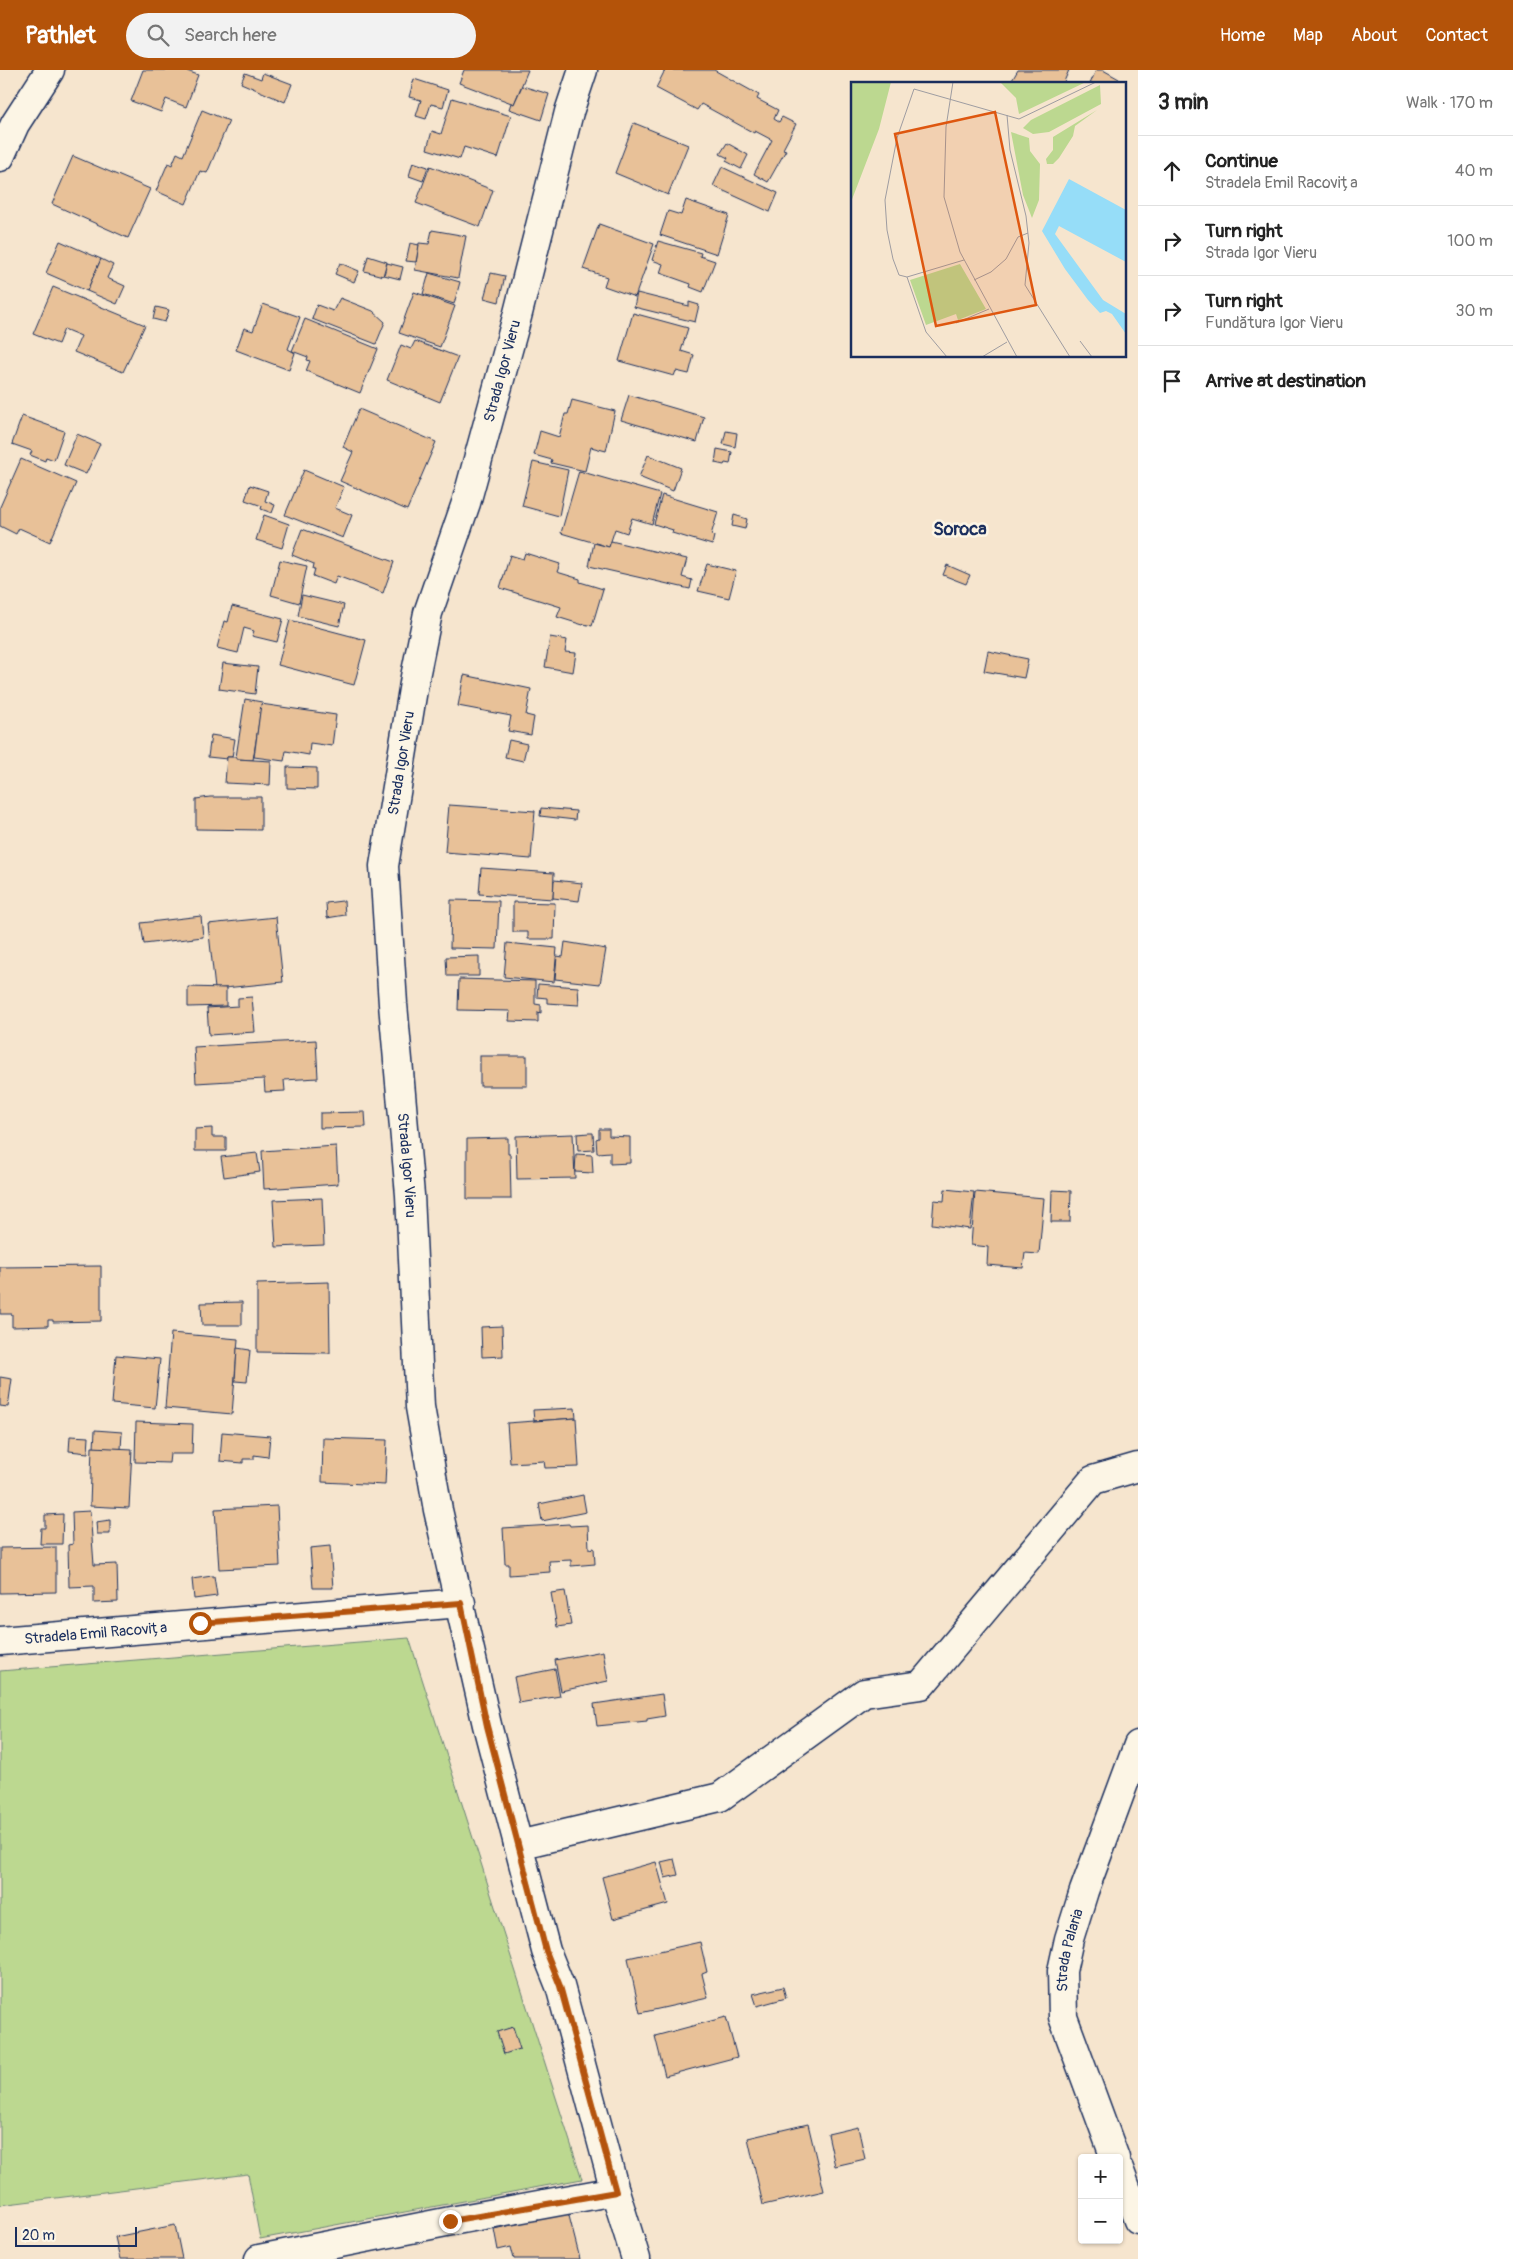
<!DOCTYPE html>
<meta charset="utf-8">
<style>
:root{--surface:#fff;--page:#f2f2f2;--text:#222;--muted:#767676;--line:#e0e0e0;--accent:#b45309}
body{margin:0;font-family:Pangolin,sans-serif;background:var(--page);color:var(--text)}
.controls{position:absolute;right:15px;bottom:15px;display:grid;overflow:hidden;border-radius:5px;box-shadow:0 1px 4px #0004}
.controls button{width:45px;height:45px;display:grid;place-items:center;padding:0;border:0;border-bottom:1px solid var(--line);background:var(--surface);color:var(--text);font:25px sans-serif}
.scale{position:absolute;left:15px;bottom:12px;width:122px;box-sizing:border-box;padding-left:5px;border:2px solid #1b2f5e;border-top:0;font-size:14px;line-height:18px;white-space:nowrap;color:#1b2f5e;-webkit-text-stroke:4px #fcf5e5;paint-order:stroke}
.stop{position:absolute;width:15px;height:15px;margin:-11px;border:4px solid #b45309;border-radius:50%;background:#fff}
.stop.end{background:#b45309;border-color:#fff;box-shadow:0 1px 5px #0008}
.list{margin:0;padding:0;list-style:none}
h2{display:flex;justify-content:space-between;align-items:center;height:65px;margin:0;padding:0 20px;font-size:21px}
h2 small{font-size:16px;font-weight:400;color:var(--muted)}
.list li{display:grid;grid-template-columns:32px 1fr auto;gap:15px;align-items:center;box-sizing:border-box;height:70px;padding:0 20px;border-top:1px solid var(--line)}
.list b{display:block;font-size:19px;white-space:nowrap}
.list p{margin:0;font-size:16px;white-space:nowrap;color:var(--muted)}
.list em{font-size:16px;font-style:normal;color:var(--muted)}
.icon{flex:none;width:28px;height:28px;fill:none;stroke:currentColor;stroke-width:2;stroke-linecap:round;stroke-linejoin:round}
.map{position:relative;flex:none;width:1138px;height:2189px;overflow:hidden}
header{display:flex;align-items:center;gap:30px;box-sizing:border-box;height:70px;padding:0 25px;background:var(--accent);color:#fff}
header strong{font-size:24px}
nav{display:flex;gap:28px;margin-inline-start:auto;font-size:18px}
.search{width:350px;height:45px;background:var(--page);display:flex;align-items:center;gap:12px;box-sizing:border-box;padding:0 18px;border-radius:28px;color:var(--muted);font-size:19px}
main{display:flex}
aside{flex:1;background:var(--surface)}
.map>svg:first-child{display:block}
</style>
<header>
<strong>Pathlet</strong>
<div class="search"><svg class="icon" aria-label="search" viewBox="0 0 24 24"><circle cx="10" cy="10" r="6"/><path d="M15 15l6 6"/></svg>Search here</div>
<nav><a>Home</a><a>Map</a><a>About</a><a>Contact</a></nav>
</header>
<main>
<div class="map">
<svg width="1138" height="2189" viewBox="0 0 1138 2189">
<rect width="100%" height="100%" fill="#f6e5ce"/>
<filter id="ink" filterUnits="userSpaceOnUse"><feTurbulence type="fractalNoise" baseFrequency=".02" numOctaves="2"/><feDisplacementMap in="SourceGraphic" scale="10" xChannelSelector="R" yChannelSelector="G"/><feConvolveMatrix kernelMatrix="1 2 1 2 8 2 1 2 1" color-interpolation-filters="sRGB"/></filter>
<g filter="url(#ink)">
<path fill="#bcd890" stroke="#6c8477" d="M 409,1568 L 582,2109 L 260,2169 L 248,2104 L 0,2135 L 0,1601 Z"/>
<g fill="#e8c198" stroke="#1b2f5e">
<path d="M 143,0 L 184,0 L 198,5 L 186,37 L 166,29 L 161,42 L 131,31 Z"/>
<path d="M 464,0 L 528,0 L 514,34 L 459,13 Z"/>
<path d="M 665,0 L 714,0 L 759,25 L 757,29 L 778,40 L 774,49 L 779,52 L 782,47 L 796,54 L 783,79 L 786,80 L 768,112 L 754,104 L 772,70 L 755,61 L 754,63 L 701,34 L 697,40 L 656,18 Z"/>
<path d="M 1018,0 L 1069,0 L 1063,14 L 1015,14 L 1011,12 Z"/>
<path d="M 1096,0 L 1103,0 L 1119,9 L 1117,14 L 1090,14 Z"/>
<path d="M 245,3 L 261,9 L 263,3 L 292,14 L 285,32 L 241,13 Z"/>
<path d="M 414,9 L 448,20 L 443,37 L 431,34 L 426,49 L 416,46 L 421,30 L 409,27 Z"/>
<path d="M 522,16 L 549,24 L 541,50 L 509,39 L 511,33 L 514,34 Z"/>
<path d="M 452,28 L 511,46 L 498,88 L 464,77 L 460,89 L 427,79 L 432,61 L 441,64 Z"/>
<path d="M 202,40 L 229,51 L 207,103 L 200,101 L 186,134 L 156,121 L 168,93 L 172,95 L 177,83 L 183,86 Z"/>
<path d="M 634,53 L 688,75 L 668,125 L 615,103 Z"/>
<path d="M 727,73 L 748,85 L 741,99 L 726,91 L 728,88 L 720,84 Z"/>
<path d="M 73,86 L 150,119 L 128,168 L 52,134 Z"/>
<path d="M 413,92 L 428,97 L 423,111 L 409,106 Z"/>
<path d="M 430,96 L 493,120 L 480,157 L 416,133 Z"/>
<path d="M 722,97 L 778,123 L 770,142 L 713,116 Z"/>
<path d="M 686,130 L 729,145 L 717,184 L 660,165 L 668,141 L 681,145 Z"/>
<path d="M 599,154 L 654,174 L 635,227 L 604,216 L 607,207 L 583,199 Z"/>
<path d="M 432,160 L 466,166 L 458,208 L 415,200 L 419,173 L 429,174 Z"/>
<path d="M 60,171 L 101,189 L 87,221 L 46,203 Z"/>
<path d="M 658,171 L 701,183 L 700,186 L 715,191 L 703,222 L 690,217 L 691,214 L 660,203 L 663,194 L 652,190 Z"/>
<path d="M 410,173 L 419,175 L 416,192 L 406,191 Z"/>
<path d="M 368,186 L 387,192 L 383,206 L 364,201 Z"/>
<path d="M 101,189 L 113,195 L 107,208 L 125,216 L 117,234 L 87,221 Z"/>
<path d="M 340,193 L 359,201 L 354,212 L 335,204 Z"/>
<path d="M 387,193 L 403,197 L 400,209 L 384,205 Z"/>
<path d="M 429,203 L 460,212 L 454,234 L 423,224 Z"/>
<path d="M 491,203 L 505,206 L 499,232 L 484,228 Z"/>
<path d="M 53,217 L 145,255 L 123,302 L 74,282 L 81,266 L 64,259 L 58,274 L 33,264 Z"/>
<path d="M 414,222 L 455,236 L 440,277 L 399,263 Z"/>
<path d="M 637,223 L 689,236 L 689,232 L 699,235 L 695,252 L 634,237 Z"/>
<path d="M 340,228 L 373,241 L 385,252 L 376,274 L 312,249 L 317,235 L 333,241 Z"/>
<path d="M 263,234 L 300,247 L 288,279 L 295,283 L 289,300 L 236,280 L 244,258 L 253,261 Z"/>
<path d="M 156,237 L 169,240 L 165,252 L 153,249 Z"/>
<path d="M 633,243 L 688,258 L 681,281 L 694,285 L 689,304 L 676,301 L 674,306 L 619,291 Z"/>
<path d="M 305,249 L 378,279 L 360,323 L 306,301 L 310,291 L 307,290 L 308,287 L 292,281 Z"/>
<path d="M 415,271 L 458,287 L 440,332 L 387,310 L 401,275 L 411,279 Z"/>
<path d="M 629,325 L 704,347 L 697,372 L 621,350 Z"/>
<path d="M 572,330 L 615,341 L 606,381 L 591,377 L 585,401 L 551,393 L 552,390 L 534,385 L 540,361 L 559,367 L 565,344 L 568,344 Z"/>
<path d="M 359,339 L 436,372 L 407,440 L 340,411 L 353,382 L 343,377 Z"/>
<path d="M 22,346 L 64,361 L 54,390 L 46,387 L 45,391 L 30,385 L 32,381 L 12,374 Z"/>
<path d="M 726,361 L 737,363 L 735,377 L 723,374 Z"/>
<path d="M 77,364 L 100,374 L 86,404 L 64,395 Z"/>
<path d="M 717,379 L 732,382 L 730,394 L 725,393 L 724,395 L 715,393 Z"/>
<path d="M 648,385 L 681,398 L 673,421 L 639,407 Z"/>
<path d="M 21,389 L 76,413 L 50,472 L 19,458 L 16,464 L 0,456 L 0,437 Z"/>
<path d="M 533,392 L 568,400 L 559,446 L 522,436 Z"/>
<path d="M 304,400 L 344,417 L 335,438 L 352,445 L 343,468 L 285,445 Z"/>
<path d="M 579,401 L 660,424 L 652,454 L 632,448 L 627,463 L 615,459 L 609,477 L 561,463 Z"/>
<path d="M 250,415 L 268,421 L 265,431 L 275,435 L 272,443 L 261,439 L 262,436 L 245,430 Z"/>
<path d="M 662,425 L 718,442 L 711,465 L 714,466 L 712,475 L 672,463 L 673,460 L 654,454 Z"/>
<path d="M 264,445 L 289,454 L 282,478 L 256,470 Z"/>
<path d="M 734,445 L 747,449 L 745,459 L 732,456 Z"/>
<path d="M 302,459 L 394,492 L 383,523 L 337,506 L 334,514 L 313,506 L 315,499 L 313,499 L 314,494 L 292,485 Z"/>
<path d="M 611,471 L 687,489 L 682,507 L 692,510 L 690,519 L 589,496 L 594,473 L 609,477 Z"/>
<path d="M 525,483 L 560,494 L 557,502 L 580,509 L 580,512 L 603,519 L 592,556 L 584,554 L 583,555 L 557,547 L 561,537 L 500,518 L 510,485 L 523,489 Z"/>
<path d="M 280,490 L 307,496 L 299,533 L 271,525 Z"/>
<path d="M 707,494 L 736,501 L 729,528 L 698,521 Z"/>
<path d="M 947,495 L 970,505 L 966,514 L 943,505 Z"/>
<path d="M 302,525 L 344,535 L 339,556 L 298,546 Z"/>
<path d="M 232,536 L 283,549 L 277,572 L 252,566 L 254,561 L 244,558 L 238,583 L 217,578 L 224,551 L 228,552 Z"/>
<path d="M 290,550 L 366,570 L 354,615 L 278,595 Z"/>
<path d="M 550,567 L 567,570 L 565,582 L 576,583 L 573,602 L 545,597 Z"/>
<path d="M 988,581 L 1028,589 L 1024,608 L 984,601 Z"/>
<path d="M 223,593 L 258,597 L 255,624 L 219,619 Z"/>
<path d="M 464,605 L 531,619 L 526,645 L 534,647 L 531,665 L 508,661 L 511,646 L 458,636 Z"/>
<path d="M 245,629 L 262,632 L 253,690 L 237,689 L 236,687 Z"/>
<path d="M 261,634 L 336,645 L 332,676 L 310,673 L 309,685 L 286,681 L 284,691 L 254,687 Z"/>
<path d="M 211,665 L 235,669 L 232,687 L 227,687 L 227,689 L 208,687 Z"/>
<path d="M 509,670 L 527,674 L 523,691 L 505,687 Z"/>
<path d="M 227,687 L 237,687 L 237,689 L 271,691 L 270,715 L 225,713 Z"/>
<path d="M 287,697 L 317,698 L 317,719 L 287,718 Z"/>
<path d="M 210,727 L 261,727 L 261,760 L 196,759 L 196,729 Z"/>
<path d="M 449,735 L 535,741 L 531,789 L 445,782 Z"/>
<path d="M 541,738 L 576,741 L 575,750 L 540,746 Z"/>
<path d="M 481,798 L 554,803 L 553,829 L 479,824 Z"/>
<path d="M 554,810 L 582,813 L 579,831 L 553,828 Z"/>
<path d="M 451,830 L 499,831 L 497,879 L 450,878 Z"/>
<path d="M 342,831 L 344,831 L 345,845 L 327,848 L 326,833 Z"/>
<path d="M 513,832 L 555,833 L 554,869 L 528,869 L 528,862 L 513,862 Z"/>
<path d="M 201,846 L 203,867 L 144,874 L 141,853 Z"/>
<path d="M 276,847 L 283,912 L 215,919 L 208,854 Z"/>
<path d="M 565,872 L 606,879 L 600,914 L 555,909 L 557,886 L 563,887 Z"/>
<path d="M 507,873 L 557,878 L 554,912 L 504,907 Z"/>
<path d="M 479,886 L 479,906 L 447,906 L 446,887 Z"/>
<path d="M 459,909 L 535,911 L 535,934 L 541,935 L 541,943 L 538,942 L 538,952 L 509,951 L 510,941 L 458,940 Z"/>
<path d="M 538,914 L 578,917 L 579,935 L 547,933 L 547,928 L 537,927 Z"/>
<path d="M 188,917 L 226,918 L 226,936 L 188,937 Z"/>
<path d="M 252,927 L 255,962 L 209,965 L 207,938 L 238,936 L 238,928 Z"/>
<path d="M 316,970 L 318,1008 L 284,1010 L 285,1021 L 265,1022 L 264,1009 L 196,1013 L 194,977 Z"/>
<rect x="480" y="986" width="47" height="30"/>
<path d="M 365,1042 L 366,1057 L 320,1058 L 320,1043 Z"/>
<path d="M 212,1058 L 212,1067 L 226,1067 L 226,1081 L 195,1081 L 195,1059 Z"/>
<path d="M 599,1059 L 609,1059 L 609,1066 L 630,1067 L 630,1093 L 610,1094 L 610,1082 L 597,1083 L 596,1069 L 599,1068 Z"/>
<path d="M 589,1063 L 593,1063 L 594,1080 L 578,1081 L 577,1064 Z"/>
<path d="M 573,1064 L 575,1108 L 517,1109 L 516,1066 Z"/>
<path d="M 508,1068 L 508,1084 L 510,1084 L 511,1129 L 467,1129 L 467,1069 Z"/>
<path d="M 336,1076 L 338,1114 L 264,1119 L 262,1081 Z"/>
<path d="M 257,1083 L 260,1102 L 224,1107 L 221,1087 Z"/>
<path d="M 576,1084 L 592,1085 L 593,1103 L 575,1102 Z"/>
<path d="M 945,1119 L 974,1122 L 970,1159 L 932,1154 L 934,1130 L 944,1131 Z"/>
<path d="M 1052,1120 L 1071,1121 L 1070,1152 L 1051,1152 Z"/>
<path d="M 975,1122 L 1044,1128 L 1039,1184 L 1025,1183 L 1023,1198 L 987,1195 L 988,1177 L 971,1175 Z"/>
<path d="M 322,1128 L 324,1175 L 276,1177 L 273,1130 Z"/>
<path d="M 101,1196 L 101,1251 L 53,1252 L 53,1250 L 48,1250 L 48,1256 L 12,1257 L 12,1244 L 0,1244 L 0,1197 Z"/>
<path d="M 329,1212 L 330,1283 L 257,1282 L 257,1214 Z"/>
<path d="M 242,1232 L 242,1255 L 202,1255 L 201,1233 Z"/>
<path d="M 502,1256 L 503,1286 L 482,1287 L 481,1257 Z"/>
<path d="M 171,1263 L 238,1269 L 232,1344 L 165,1338 Z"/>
<path d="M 237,1278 L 250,1280 L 247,1312 L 235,1311 Z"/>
<path d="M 116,1285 L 160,1289 L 155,1338 L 112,1334 Z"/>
<path d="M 0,1307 L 12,1309 L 8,1337 L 0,1336 Z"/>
<path d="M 575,1338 L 576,1348 L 534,1351 L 533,1340 Z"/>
<path d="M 576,1348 L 579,1397 L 545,1398 L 544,1391 L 510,1393 L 507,1353 Z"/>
<path d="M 136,1352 L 193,1354 L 192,1384 L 170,1384 L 169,1393 L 135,1392 Z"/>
<path d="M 95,1360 L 122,1362 L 121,1379 L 94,1378 Z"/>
<path d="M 222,1362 L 270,1366 L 268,1387 L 254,1385 L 254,1389 L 243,1389 L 243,1393 L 220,1391 Z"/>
<path d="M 70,1366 L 89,1367 L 88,1383 L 69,1381 Z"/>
<path d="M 323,1368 L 387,1370 L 385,1415 L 322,1412 Z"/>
<path d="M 92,1377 L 132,1379 L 129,1438 L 90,1436 Z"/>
<path d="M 583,1425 L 586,1442 L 542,1451 L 539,1434 Z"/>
<path d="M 277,1436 L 280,1496 L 219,1499 L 215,1439 Z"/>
<path d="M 90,1441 L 94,1495 L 117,1494 L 118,1532 L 94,1533 L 94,1516 L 69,1517 L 68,1475 L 73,1474 L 72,1442 Z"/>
<path d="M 63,1444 L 62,1474 L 40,1474 L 41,1458 L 45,1458 L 45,1445 Z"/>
<path d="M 110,1450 L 110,1464 L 97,1464 L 96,1452 Z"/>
<path d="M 569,1454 L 570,1456 L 588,1455 L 589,1479 L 594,1478 L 595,1494 L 571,1496 L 571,1490 L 549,1491 L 550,1502 L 509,1505 L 509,1494 L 505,1494 L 503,1458 Z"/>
<path d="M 330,1476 L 333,1518 L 313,1518 L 310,1478 Z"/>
<path d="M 56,1477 L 56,1522 L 0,1523 L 0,1478 Z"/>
<path d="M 212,1506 L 214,1506 L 217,1526 L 194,1529 L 192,1509 Z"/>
<path d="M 565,1521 L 571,1555 L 557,1557 L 551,1523 Z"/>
<path d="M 603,1581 L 608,1611 L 561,1621 L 555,1590 Z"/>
<path d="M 555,1599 L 560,1626 L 519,1633 L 514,1607 Z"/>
<path d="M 662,1624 L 665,1646 L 647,1649 L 647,1651 L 597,1656 L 594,1634 Z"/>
<path d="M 674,1789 L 678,1805 L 665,1808 L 661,1792 Z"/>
<path d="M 656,1792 L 668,1834 L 613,1849 L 602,1807 Z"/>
<path d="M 700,1872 L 707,1902 L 702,1904 L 708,1928 L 640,1943 L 628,1888 Z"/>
<path d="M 783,1917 L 786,1928 L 757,1936 L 753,1924 Z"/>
<path d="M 726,1947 L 737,1987 L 665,2006 L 655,1966 Z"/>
<path d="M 513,1957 L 520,1979 L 504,1984 L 497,1962 Z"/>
<path d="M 808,2054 L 824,2121 L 763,2135 L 748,2068 Z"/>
<path d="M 858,2057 L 865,2089 L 835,2096 L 828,2064 Z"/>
<path d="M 568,2142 L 580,2189 L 514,2189 L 511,2177 L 498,2180 L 494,2159 Z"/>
<path d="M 175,2155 L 182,2189 L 120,2189 L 115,2167 Z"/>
</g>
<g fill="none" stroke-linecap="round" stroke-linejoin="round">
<defs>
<g id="minor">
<path id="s1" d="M 583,0 L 569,42 L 517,247 L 466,433 L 428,543 L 415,607 L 384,796 L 393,934 L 410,1125 L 420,1337 L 438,1440 L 487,1655 L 546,1881 L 560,1916 L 615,2121 L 636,2189"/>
<path d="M 0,87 L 15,54 L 50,0"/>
<path id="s2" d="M 0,1571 L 461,1533"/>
<path d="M 518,1775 L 720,1727 L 864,1623 L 921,1615 L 1093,1410 L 1138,1397"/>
<path id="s3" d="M 1115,2088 L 1063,1947 L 1062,1901 L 1069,1869 L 1084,1821 L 1138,1675"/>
<path d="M 1119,2099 L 1138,2150"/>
<path d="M 259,2189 L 451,2151 L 615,2121"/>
</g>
</defs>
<use href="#minor" stroke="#1b2f5e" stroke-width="31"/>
<use href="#minor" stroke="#fcf5e5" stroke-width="28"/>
</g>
</g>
<g fill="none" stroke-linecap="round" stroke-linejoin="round" filter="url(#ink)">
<path stroke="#b45309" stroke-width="6" d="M 200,1553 L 461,1533 L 487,1656 L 546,1881 L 560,1916 L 616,2122 L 450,2151"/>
</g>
<g text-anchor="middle" stroke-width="5" stroke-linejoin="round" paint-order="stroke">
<g font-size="15" fill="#1b2f5e" stroke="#fcf5e5">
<text transform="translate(502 301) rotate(-75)" y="5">Strada Igor Vieru</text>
<text transform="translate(401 693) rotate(-81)" y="5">Strada Igor Vieru</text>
<text dy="5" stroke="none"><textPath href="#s1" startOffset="1122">Strada Igor Vieru</textPath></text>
<text dy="5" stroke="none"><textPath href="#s2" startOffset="96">Stradela Emil Racovița</textPath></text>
<text dy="5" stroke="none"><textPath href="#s3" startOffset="218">Strada Palaria</textPath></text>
</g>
<g font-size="18" font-weight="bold" fill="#1b2f5e" stroke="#fcf5e5">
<text x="960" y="465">Soroca</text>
</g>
</g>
<g transform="translate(851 12)">
<rect width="275" height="275" fill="#f6e5ce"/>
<path d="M 0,0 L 40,0 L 28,47 L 0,120 ZM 149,0 L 173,1 L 235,0 L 168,32 L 165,16 ZM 249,3 L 250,22 L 198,50 L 182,52 L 172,46 L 180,38 ZM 246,28 L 224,44 L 222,54 L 208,76 L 202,82 L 196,82 L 195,77 L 202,68 L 202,55 ZM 160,50 L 178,56 L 179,69 L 189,82 L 188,118 L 181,136 L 172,113 ZM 109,182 L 135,227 L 107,238 L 105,232 L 75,243 L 59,198 Z" fill="#bcd890"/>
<path d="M 218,97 L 275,128 L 275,180 L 208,144 L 204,152 L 252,218 L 275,232 L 275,252 L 261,232 L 255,229 L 249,231 L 237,218 L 214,187 L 191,149 Z" fill="#96ddf8"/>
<path fill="none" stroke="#9e9ca1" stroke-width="1" d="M 102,0 L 95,45 L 93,115 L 109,170 L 166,275M 156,33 L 159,68 L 175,134 L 178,161 L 174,203 L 219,275M 113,178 L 56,195 L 48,193 L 42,177 L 36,148 L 34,118 L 46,56 L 63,7 L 168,37 L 245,0M 56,195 L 75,250 L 96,275M 123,198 L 140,190 L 155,177 L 167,155 L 177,151M 105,241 L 138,227M 229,259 L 241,275M 131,275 L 156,260"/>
<path fill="#de5710" fill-opacity="0.15" stroke="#de5710" stroke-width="2.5" d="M 144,30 L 185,223 L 85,244 L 44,52 Z"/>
<rect width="275" height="275" fill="none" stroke="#1b2f5e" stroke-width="2.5"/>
</g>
</svg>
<div class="controls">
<button>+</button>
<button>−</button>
</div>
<div class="scale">20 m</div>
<div class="stop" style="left:200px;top:1553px"></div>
<div class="stop end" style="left:450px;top:2151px"></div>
</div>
<aside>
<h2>3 min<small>Walk · 170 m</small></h2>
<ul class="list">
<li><svg class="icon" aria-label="ahead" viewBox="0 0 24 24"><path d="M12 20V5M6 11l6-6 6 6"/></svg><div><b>Continue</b><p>Stradela Emil Racovița</p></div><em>40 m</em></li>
<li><svg class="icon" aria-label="right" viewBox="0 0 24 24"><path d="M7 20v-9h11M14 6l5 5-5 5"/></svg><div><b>Turn right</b><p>Strada Igor Vieru</p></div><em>100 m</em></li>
<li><svg class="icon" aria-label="right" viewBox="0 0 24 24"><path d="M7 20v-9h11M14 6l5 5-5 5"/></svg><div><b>Turn right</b><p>Fundătura Igor Vieru</p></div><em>30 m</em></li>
<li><svg class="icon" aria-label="arrive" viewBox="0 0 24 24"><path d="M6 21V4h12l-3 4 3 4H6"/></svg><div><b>Arrive at destination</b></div></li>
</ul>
</aside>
</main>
